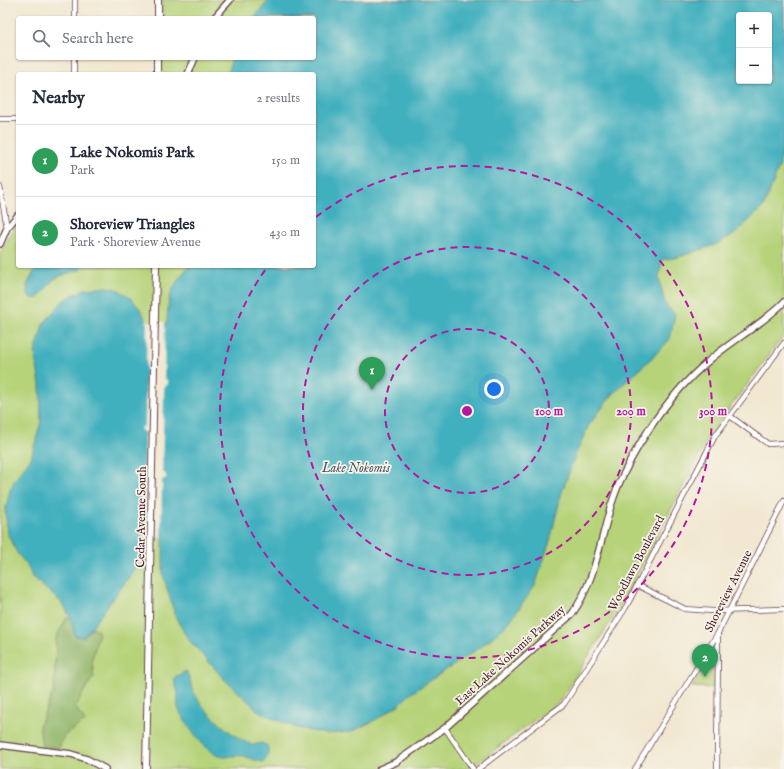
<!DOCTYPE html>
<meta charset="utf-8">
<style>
:root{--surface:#fff;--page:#f2f2f3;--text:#1f2937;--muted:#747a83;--line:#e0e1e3;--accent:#b5179e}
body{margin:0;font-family:"IM FELL English",serif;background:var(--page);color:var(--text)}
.controls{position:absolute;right:12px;top:12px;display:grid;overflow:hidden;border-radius:4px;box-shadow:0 1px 3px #0004}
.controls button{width:36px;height:36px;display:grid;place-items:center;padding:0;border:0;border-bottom:1px solid var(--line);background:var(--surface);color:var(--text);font:20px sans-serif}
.you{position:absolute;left:494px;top:389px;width:14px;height:14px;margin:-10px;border:3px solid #fff;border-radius:50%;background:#1a73e8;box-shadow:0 0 0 6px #1a73e833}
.badge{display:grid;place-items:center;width:26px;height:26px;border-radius:50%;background:var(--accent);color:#fff;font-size:13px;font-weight:700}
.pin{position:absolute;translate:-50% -33px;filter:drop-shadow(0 1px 2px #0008)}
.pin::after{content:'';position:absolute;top:21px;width:14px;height:12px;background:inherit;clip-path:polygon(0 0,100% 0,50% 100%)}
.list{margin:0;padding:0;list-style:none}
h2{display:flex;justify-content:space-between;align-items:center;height:52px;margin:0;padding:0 16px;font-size:17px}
h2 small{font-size:13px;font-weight:400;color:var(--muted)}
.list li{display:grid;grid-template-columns:26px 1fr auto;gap:12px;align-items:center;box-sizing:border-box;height:72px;padding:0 16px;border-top:1px solid var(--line)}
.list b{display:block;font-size:15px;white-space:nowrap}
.list p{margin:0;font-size:13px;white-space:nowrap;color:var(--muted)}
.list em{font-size:13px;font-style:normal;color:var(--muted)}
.icon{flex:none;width:22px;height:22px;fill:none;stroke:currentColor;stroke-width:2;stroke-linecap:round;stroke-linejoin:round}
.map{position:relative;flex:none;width:784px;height:769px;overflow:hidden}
.search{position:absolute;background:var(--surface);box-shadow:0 1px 3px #0004;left:16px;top:16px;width:300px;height:44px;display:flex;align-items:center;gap:10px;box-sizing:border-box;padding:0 14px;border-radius:4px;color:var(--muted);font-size:15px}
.panel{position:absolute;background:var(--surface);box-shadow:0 1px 3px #0004;left:16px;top:72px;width:300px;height:196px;border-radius:4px}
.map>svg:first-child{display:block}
</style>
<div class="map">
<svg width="784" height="769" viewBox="0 0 784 769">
<rect width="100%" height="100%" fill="#f7f3e8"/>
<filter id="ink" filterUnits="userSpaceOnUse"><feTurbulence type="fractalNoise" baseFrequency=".025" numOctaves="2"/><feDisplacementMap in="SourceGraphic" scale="8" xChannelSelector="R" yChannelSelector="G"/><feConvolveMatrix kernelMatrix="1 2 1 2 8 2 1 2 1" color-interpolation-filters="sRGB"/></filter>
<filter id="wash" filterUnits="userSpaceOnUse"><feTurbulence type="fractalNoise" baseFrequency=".012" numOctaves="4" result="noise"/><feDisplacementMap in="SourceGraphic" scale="16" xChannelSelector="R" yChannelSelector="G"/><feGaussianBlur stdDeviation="0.9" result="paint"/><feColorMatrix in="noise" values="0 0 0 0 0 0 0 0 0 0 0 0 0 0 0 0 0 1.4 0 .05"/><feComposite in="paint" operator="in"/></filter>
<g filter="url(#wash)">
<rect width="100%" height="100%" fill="#f2e8d1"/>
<g fill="#b6d379" stroke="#807952" fill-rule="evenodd">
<path d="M 162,0 L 784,0 L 784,335 L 711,433 L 620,607 L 560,701 L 469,769 L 0,769 L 0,253 L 18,222 L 18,266 L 314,266 L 314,74 L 161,74 L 162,58 L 314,58 L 314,18 L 162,18 ZM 739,15 L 769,15 L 769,81 L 739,81 Z"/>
<path d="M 706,663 L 712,664 L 712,667 L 713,688 L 692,687 Z"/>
</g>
<path fill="#90b569" stroke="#6d6a4a" d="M 67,617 L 71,620 L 76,636 L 84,637 L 93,627 L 99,632 L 92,660 L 94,678 C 83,688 84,695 75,707 L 85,721 L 64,736 L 59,748 L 42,746 L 39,726 L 54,690 L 56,638 Z"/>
<g fill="#41afbe" stroke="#466774" fill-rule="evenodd">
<path d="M 269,0 L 784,0 L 784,133 L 780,165 L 764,206 L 735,234 L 715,245 L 679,257 L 662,260 L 659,278 L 665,304 L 675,314 L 670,339 L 655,355 L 613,394 L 589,425 L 575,456 L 561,495 L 550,541 L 535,586 L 508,624 L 481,647 L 410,694 L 400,704 L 377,719 L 351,732 L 326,734 L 297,728 L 261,713 L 224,679 L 188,639 L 176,618 L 163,575 L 163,536 L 161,534 L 143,534 L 142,536 L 140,559 L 134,571 L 84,637 L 75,636 L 71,620 L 66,609 L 60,601 L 32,577 L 27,565 L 17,553 L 8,535 L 5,511 L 10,490 L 14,481 L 31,458 L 41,421 L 40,385 L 35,354 L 43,324 L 64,300 L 85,289 L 107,287 L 117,289 L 130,297 L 141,310 L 148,324 L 165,325 L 167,322 C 168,293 171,288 189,266 L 314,266 L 314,74 L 227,74 L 232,58 L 314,58 L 314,18 L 254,18 ZM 739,15 L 769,15 L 769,81 L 739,81 Z"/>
<path d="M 37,266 L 82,266 L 81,270 C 75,271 56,276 52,281 C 47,287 44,293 38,298 L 32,298 L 28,295 L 27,285 Z"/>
<path d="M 186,671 C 190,678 191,685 194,692 C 203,711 232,737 252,745 L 262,743 L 268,746 L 268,756 L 264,762 C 256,762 251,758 244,756 C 236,754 227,759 219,756 C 206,753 182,720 178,707 C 177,703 178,699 178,695 C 178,688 173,684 175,677 Z"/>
</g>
<path fill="#f2e8d1" d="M 147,320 L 149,322 L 165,322 L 164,378 L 168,381 L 168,384 L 164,387 L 162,472 L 166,475 L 166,478 L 162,480 L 161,537 L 144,536 L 143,540 L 145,433 L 141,430 L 141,428 L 145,425 Z"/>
</g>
<g filter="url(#ink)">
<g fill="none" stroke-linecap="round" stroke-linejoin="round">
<defs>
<g id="minor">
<path d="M 75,18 L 75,0"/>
<path d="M 74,74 L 74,58"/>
<path d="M 0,119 L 18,119"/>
<path d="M 0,187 L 7,228"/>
<path d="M 730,416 L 768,444 L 784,443"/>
<path d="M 637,585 L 685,609 L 713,611 L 784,609"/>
<path d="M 445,728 L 473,769"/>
<path d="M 478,769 L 564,704 L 626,607 L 715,436 L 784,343"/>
<path d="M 635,769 L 718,633 L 784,501"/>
<path d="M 717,769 L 718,635"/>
</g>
<g id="tertiary">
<path d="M 214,18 L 230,0"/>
<path d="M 188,74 L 195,58"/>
<path d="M 0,244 L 7,228 L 18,215"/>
<path d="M 0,745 L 71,754 L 87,759 L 105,769"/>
<path d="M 380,769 L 396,762 L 445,728 L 572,614 C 601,574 601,519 623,475 C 643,434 671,394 705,364 C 730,341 761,326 784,302"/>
</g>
<g id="secondary">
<path d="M 158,18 L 158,0"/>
<path d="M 157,74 L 157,58"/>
<path d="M 146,769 L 156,266"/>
</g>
</defs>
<use href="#minor" stroke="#633d44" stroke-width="6"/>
<use href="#tertiary" stroke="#633d44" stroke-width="8"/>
<use href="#secondary" stroke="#633d44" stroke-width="8"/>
<use href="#minor" stroke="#fff" stroke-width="4.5"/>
<use href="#tertiary" stroke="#fff" stroke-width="5.5"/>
<use href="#secondary" stroke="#fff" stroke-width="6"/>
</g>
</g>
<g fill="none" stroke="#b5179e" stroke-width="2" stroke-dasharray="7 5">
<circle cx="467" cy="411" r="82"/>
<circle cx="467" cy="411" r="164"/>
<path d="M316 217A246 246 0 1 1 268 266"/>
</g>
<g text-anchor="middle" stroke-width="3.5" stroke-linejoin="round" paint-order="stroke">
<g font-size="12" fill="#4a1f2b" stroke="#f7f3e8">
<text transform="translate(141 517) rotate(-89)" y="4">Cedar Avenue South</text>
<text transform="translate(636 563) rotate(-62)" y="4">Woodlawn Boulevard</text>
<text transform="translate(728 591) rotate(-63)" y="4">Shoreview Avenue</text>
<text transform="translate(510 655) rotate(-42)" y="4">East Lake Nokomis Parkway</text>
</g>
<g font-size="13" font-style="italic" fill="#465966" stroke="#f7f3e8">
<text x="356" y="472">Lake Nokomis</text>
</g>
</g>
<circle cx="467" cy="411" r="6" fill="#b5179e" stroke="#f7f3e8" stroke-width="2"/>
<g font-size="12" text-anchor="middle" font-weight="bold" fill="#b5179e" stroke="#f7f3e8" stroke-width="3.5" stroke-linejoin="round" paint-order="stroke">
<text x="549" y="415">100 m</text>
<text x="631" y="415">200 m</text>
<text x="713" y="415">300 m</text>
</g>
</svg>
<div class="controls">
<button>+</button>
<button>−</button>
</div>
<div class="you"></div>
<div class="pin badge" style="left:372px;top:390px;background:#2e9e5b">1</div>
<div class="pin badge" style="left:705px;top:677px;background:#2e9e5b">2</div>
<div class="search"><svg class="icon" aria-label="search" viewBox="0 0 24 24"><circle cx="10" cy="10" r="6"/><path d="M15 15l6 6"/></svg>Search here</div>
<section class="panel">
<h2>Nearby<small>2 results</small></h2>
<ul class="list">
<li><span class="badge" style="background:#2e9e5b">1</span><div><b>Lake Nokomis Park</b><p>Park</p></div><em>150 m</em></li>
<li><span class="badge" style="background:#2e9e5b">2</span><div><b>Shoreview Triangles</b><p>Park · Shoreview Avenue</p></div><em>430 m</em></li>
</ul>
</section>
</div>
